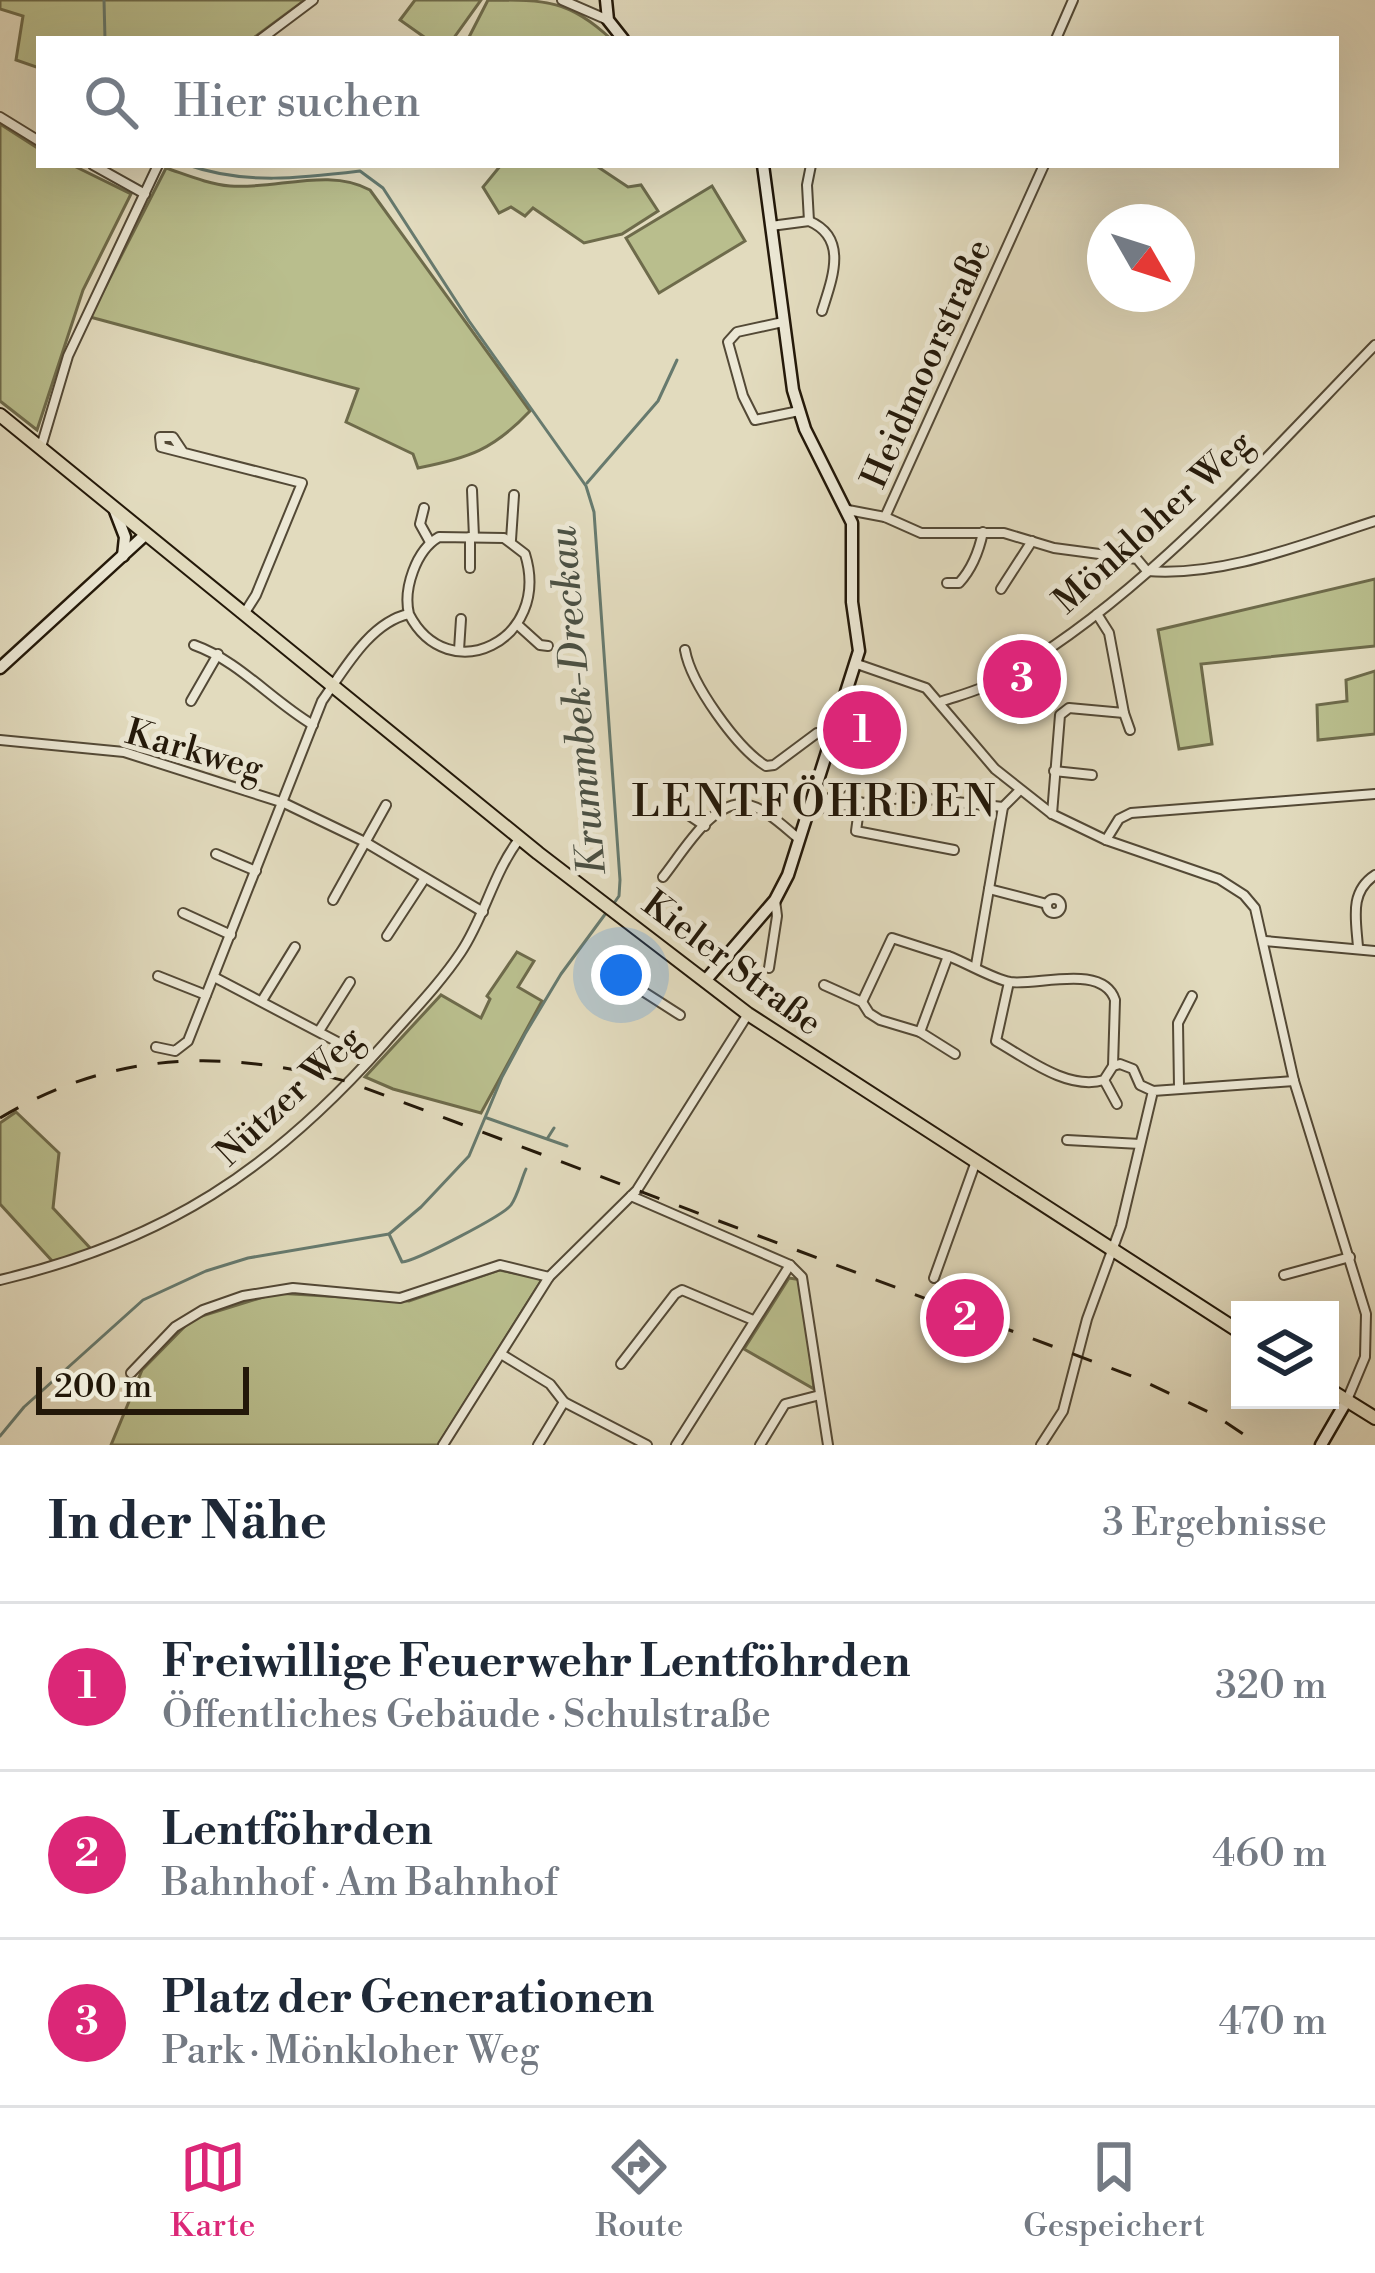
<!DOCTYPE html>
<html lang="de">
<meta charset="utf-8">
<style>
:root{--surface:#fff;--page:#f6f6f7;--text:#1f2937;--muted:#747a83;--line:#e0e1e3;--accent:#db2777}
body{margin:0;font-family:"Libre Bodoni",serif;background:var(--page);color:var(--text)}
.controls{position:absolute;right:36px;bottom:36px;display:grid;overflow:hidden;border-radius:0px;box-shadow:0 12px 48px #0002}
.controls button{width:108px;height:108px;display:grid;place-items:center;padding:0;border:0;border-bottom:3px solid var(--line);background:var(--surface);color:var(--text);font:60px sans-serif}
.compass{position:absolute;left:1087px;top:204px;width:108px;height:108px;border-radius:50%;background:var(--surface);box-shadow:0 12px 48px #0002;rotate:129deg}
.scale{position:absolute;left:36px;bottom:30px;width:213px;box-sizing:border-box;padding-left:12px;border:6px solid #231809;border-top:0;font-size:33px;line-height:42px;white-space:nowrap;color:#231809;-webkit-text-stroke:9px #ece8d5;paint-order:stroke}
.you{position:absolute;left:621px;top:975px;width:42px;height:42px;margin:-30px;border:9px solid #fff;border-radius:50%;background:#1a73e8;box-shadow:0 0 0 18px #1a73e833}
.badge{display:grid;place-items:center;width:78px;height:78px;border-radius:50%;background:var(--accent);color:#fff;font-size:39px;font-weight:700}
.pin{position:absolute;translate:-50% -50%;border:6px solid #fff;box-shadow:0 3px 12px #0006}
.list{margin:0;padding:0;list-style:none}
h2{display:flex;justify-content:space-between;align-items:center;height:156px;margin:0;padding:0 48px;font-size:51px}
h2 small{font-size:39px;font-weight:400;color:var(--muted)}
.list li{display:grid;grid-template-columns:78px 1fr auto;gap:36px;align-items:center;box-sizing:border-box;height:168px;padding:0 48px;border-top:3px solid var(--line)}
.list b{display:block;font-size:45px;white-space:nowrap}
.list p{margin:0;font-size:39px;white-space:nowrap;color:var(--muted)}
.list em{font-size:39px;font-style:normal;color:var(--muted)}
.icon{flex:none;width:66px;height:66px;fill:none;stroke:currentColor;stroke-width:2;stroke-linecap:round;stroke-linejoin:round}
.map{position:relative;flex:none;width:1375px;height:1445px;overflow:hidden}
.search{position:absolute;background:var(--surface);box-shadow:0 12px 48px #0002;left:36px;right:36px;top:36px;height:132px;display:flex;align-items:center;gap:30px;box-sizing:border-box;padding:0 42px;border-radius:0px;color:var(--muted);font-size:45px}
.sheet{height:660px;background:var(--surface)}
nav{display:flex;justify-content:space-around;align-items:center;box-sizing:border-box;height:168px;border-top:3px solid var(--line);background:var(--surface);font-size:33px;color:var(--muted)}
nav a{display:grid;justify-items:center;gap:6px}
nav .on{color:var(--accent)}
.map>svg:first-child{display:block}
</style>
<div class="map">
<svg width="1375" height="1445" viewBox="0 0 1375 1445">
<rect width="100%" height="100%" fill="#e2dbbe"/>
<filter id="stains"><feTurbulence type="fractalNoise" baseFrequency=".00167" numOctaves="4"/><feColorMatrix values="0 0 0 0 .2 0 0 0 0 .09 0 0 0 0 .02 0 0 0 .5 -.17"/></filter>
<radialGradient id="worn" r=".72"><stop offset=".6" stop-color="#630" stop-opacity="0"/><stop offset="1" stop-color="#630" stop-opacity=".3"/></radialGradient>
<g fill="#b9be8d" stroke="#6e6b4b" stroke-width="3">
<path d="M 0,0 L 305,0 L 252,39 L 39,39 L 39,68 L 16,60 L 23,16 L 0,9 Z"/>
<path d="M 415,0 L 481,0 L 453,39 L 427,39 L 400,20 Z"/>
<path d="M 488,0 C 547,0 569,0 611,39 L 468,39 Z"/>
<path d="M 0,124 L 39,149 L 39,165 L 72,165 L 131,194 L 83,290 L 37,430 L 0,401 Z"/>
<path d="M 501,165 L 595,165 L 628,187 L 641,185 L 658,211 L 622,234 L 584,243 L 533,208 L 525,216 L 511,207 L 499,213 L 483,187 Z"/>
<path d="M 166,168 C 187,175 208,184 230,186 C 275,190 329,167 370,190 L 530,411 C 493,450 469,458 418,468 L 413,454 L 346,422 L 358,389 L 90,317 Z"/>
<path d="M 712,186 L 745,241 L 659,293 L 626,238 Z"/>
<path d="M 1375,579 L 1375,646 L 1201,664 L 1212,744 L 1179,749 L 1158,630 Z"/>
<path d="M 1375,671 L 1375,734 L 1318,740 L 1317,705 L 1347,701 L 1346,680 Z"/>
<path d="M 517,952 L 534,961 L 518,987 L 542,1001 L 481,1113 L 393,1089 L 365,1077 L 441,995 L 481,1018 L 490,999 L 487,996 Z"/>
<path d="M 16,1112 L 59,1153 L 53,1208 L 91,1249 L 54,1263 L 0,1204 L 0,1123 Z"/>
<path d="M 499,1270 L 543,1278 L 438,1445 L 111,1445 L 142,1370 L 192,1319 L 276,1293 L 409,1301 Z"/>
<path d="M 789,1278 L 802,1280 L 814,1389 L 744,1349 Z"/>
</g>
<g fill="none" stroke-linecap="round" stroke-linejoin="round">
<g stroke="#677a6e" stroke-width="3">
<path d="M 104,0 L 105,39"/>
<path d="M 188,165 C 244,185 302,178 360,171 L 383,188 L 469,321 L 586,486 L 594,512 L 620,880 L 619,896 L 612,906"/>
<path d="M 587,483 L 658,401 L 677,360"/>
<path d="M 487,1118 L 567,1146 L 547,1139 L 554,1128"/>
<path d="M 389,1234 L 402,1262 C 416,1261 504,1215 511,1205 C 518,1195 521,1180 526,1169"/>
<path d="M 0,1436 L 24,1407 L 143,1300 L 206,1271 L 248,1258 L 389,1234 L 421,1207 L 469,1156 L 502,1077 L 525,1034 L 561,974 L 606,913"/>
</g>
<defs>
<g id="street">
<path d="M 562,0 L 608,20"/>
<path d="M 261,39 L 313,0"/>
<path d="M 1056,39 L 1073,0"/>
<path d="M 0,117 L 39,141"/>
<path d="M 93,165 L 145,194"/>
<path d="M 809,221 L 807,185 L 811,165"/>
<path d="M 771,226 L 809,221 C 849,238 832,279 822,311"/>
<path d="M 783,322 L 737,332 L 728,342 L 743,396 L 755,420 L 799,411"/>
<path d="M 41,447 L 68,356 L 158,165"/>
<path d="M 183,452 L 173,437 L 160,437 L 161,447 L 302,483 L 256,595 L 244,614"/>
<path d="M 472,490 L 474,537"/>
<path d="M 424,508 L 420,524 L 430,542"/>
<path d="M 848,510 L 885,517 L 921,533 L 1004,533 L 1054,548 L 1137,559 L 1147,571 C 1224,577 1303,544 1375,521"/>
<path d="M 885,517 L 1044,165"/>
<path d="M 470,537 L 470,568"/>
<path d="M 511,540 L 514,495"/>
<path d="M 947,583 L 959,583 C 973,568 979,551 983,532"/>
<path d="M 1001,589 L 1032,541"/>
<path d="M 519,626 L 540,645 L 548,646"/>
<path d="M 194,645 C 239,661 271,700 313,725"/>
<path d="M 459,650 L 461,619"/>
<path d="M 685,650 C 691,684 737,748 766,766 L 774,765 L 817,733 L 832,733"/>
<path d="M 857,664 L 926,688 L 995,769 L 1052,814 L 1106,840 L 1219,879 L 1244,895 L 1255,908 L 1294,1081 L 1366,1314 L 1365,1357 L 1347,1400"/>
<path d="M 191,701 L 218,654"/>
<path d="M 940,702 C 960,695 982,690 1000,679 C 1137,604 1266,457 1375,345"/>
<path d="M 1124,713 L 1130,730"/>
<path d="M 0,740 L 124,752 L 284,803 L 365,842 L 483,912"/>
<path d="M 1054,771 L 1092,775"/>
<path d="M 860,802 L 856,831 L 954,850"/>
<path d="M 818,808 L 844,786"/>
<path d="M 808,810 L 909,797 L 1003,807"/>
<path d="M 676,813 L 687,814 L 705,826"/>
<path d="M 1052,814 L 1060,715 L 1069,708 L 1124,713 L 1109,633 L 1097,614"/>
<path d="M 1106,840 L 1119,819 L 1131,813 L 1375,794"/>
<path d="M 216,854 L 256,871"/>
<path d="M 663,877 C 681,855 709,805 741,804 C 762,804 784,827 799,839"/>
<path d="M 989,889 L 1047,904"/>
<circle cx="1054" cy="906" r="7"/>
<path d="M 333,900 L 386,805"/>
<path d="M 183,913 L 231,935"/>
<path d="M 387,936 L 425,878"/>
<path d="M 1265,941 L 1375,951"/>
<path d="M 1358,947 C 1356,919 1349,892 1375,875"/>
<path d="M 976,965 L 1003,807 L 1019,791"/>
<path d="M 769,968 L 777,916 L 775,900"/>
<path d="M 158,976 L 206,995"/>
<path d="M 214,977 L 370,1059"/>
<path d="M 1009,982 L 996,1041 C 1026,1058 1068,1091 1104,1080 L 1113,1066 L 1120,1064 L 1133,1069 L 1140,1085 L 1153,1091"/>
<path d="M 824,985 L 862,1002 L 869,1013 L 880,1020 L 920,1032 L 948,956 C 965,962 993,979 1010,982 C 1037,986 1103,963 1115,1000 L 1113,1066"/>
<path d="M 644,992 L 680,1015"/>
<path d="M 263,999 L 295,947"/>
<path d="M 862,1002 L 892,938 L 948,956"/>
<path d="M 319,1031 L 350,982"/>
<path d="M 920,1032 L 955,1054"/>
<path d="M 156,1047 L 175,1051 L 188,1041 L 322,701 C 344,670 370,622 409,614 C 448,690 552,641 525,554 L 504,538 L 439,537 C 416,550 403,589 409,614"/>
<path d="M 1104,1080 L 1117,1104"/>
<path d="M 1179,1087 L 1178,1023 L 1192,996"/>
<path d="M 1067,1140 L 1140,1144"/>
<path d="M 631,1196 L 790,1265 L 802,1277 L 828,1445"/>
<path d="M 1284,1275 L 1350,1257"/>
<path d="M 934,1278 L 975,1164"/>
<path d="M 0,1280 C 165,1241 272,1170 384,1044 C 410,1014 439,985 461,952 C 485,916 493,873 520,838"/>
<path d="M 501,1354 L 550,1384 L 564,1402 L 647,1445"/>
<path d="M 621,1364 L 675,1294 L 682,1290 L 753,1320"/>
<path d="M 131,1373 L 175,1327 L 203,1310 L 243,1296 L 293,1288 L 400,1298 L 500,1265 L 549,1277"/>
<path d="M 443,1445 L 549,1277 L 637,1190 L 748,1014"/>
<path d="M 538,1445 L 564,1402"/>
<path d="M 676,1445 L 790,1265"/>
<path d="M 760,1445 L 785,1404 L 820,1395"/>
<path d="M 1041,1445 L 1063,1411 L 1087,1319 L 1121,1226 L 1153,1091 L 1294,1081"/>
</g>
<g id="secondary">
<path d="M 606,0 L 608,20 L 623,39"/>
<path d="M 115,511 L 125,537 L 123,556"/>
<path d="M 0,668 L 145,535"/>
<path d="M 705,981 L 775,900 L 788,875 L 859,651 L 852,602 L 852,523 L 805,429 L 793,390 L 763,165"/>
<path d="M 1321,1445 L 1347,1400"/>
</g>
<g id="primary">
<path d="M 0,415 L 538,853 L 748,1014 L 1240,1332"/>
<path d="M 1330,1390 L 1375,1418"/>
</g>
</defs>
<use href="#street" stroke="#534936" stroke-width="12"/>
<use href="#secondary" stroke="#231809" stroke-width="15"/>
<use href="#primary" stroke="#231809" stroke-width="16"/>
<use href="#street" stroke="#ece8d5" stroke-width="8"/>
<use href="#secondary" stroke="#ece8d5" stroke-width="10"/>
<use href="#primary" stroke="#e2dbbe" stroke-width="12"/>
<path stroke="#231809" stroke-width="3" stroke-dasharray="21 21" stroke-linecap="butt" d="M 0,1118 C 114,1050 224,1049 349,1082 L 1137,1378 L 1213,1414 L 1260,1445"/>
</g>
<g text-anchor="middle" stroke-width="10" stroke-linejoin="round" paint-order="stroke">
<g font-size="36" fill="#231809" stroke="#ece8d5">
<text transform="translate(925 363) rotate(-66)" y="13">Heidmoorstraße</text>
<text transform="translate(1152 521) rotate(-42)" y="13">Mönkloher Weg</text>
<text transform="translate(195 749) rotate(16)" y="13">Karkweg</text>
<text transform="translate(733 962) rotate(37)" y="13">Kieler Straße</text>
<text transform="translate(288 1095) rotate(-43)" y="13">Nützer Weg</text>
</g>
<g font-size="39" font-style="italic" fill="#4b5144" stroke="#ece8d5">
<text transform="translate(576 701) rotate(-95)" y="14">Krummbek-Dreckau</text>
</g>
<g font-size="42" letter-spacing="3" fill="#231809" stroke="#ece8d5">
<text x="815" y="816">LENTFÖHRDEN</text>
</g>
</g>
<rect width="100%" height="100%" filter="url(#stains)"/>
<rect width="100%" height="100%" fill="url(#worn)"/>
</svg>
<div class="controls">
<button><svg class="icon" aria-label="layers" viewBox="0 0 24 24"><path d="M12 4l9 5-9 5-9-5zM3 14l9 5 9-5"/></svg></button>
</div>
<svg class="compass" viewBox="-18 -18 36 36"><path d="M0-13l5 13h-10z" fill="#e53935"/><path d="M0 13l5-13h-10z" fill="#747a83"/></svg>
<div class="scale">200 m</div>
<div class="you"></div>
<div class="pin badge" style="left:862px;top:730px">1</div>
<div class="pin badge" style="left:965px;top:1318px">2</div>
<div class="pin badge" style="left:1022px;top:679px">3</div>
<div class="search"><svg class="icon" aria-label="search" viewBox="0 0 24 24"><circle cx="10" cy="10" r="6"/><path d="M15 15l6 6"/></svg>Hier suchen</div>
</div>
<section class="sheet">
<h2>In der Nähe<small>3 Ergebnisse</small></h2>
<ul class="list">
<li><span class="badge">1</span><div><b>Freiwillige Feuerwehr Lentföhrden</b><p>Öffentliches Gebäude · Schulstraße</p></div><em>320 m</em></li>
<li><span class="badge">2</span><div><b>Lentföhrden</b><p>Bahnhof · Am Bahnhof</p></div><em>460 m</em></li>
<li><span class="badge">3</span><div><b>Platz der Generationen</b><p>Park · Mönkloher Weg</p></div><em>470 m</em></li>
</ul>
</section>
<nav>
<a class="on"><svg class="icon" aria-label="map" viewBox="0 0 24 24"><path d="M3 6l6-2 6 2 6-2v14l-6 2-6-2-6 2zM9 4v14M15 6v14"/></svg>Karte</a>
<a><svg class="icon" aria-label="directions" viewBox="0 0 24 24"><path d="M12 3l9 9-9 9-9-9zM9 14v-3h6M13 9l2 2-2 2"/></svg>Route</a>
<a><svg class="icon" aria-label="saved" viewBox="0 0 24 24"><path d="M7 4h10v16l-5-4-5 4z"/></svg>Gespeichert</a>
</nav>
